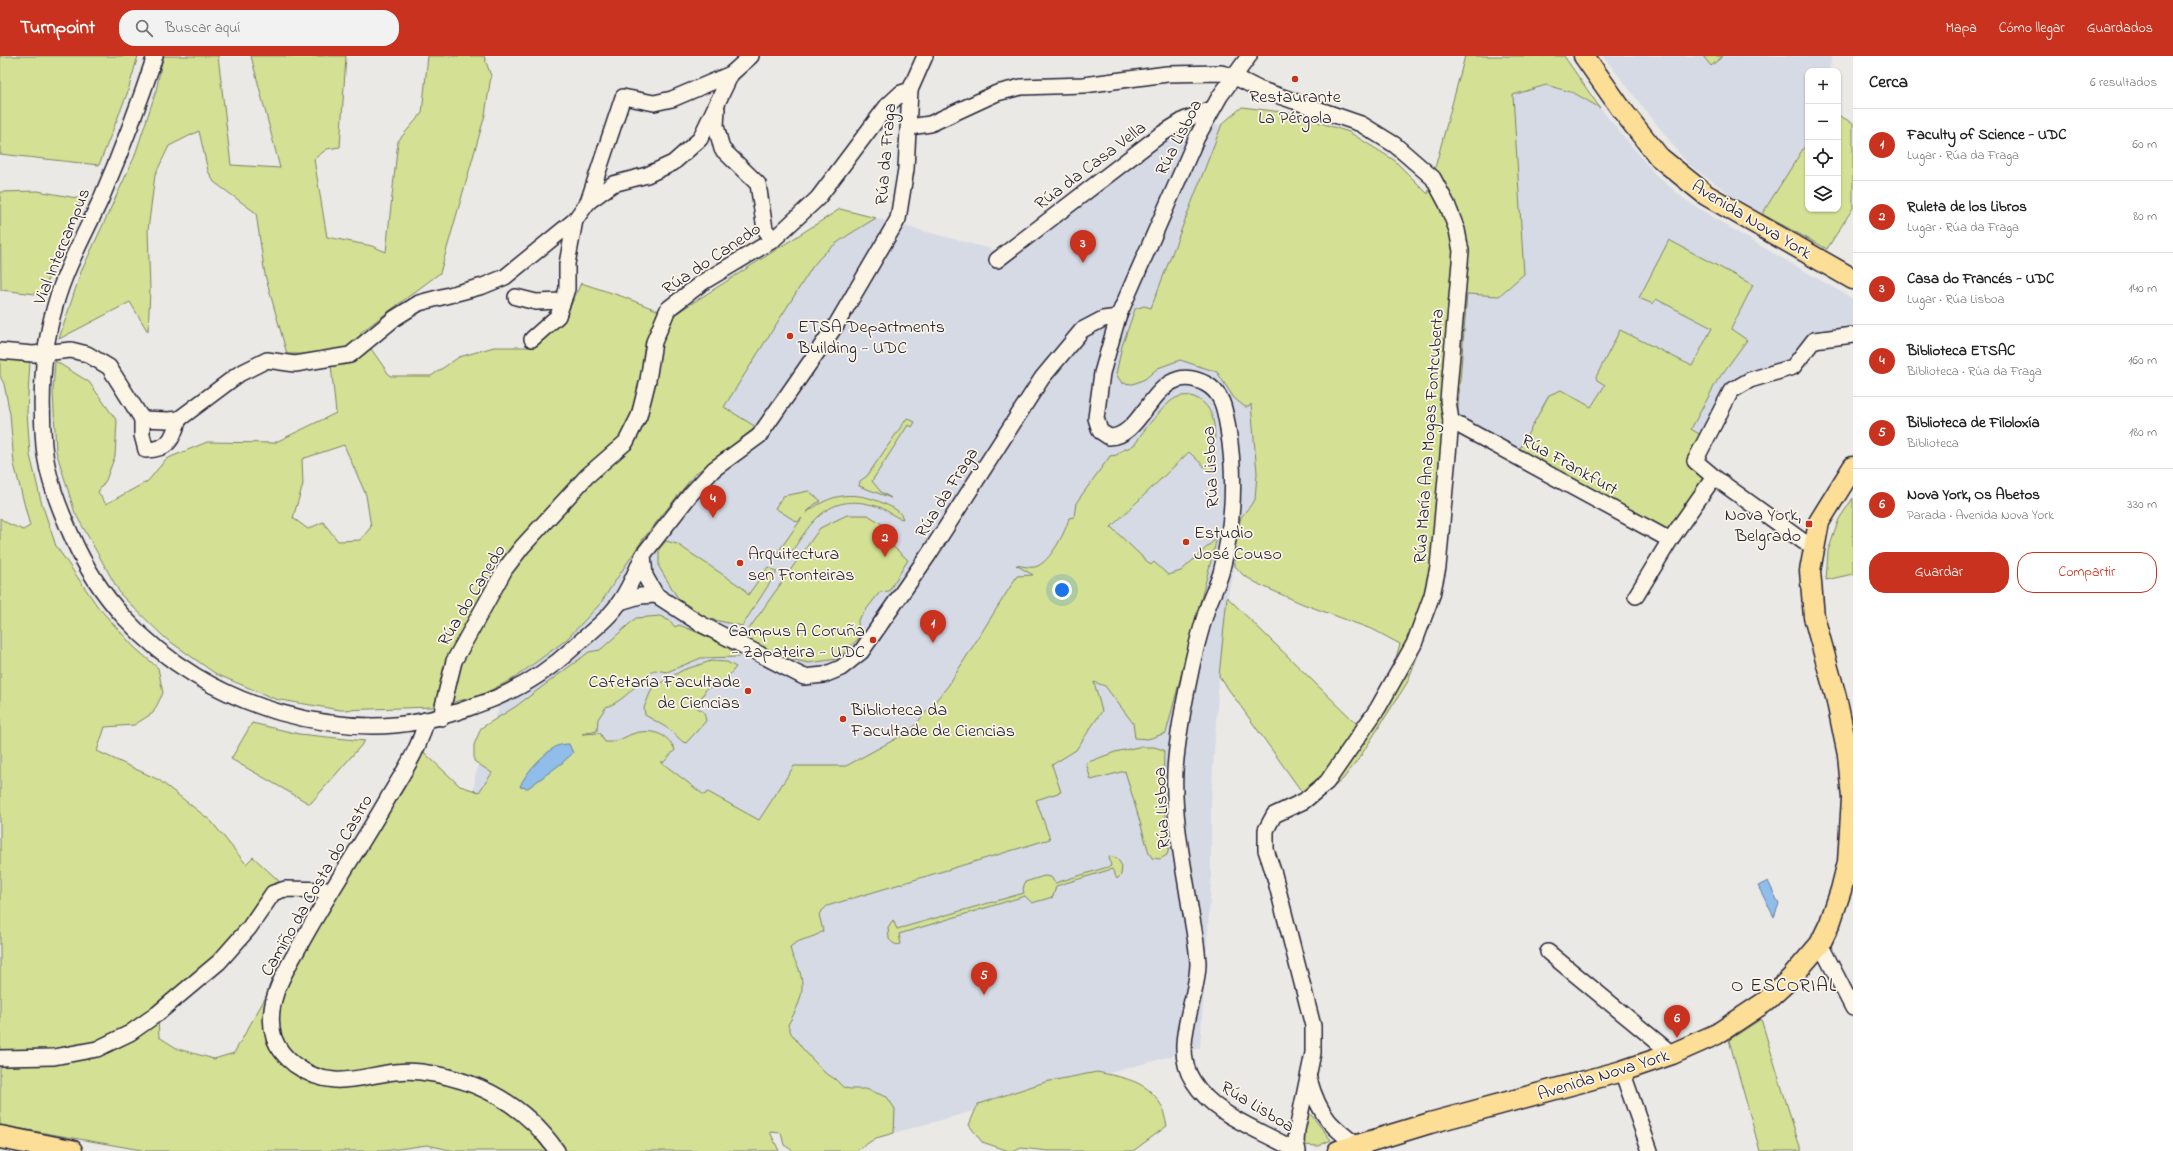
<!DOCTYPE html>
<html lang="es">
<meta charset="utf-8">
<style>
:root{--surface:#fff;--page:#f2f2f2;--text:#222;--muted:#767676;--line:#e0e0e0;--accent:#c8321e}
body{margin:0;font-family:"Indie Flower",sans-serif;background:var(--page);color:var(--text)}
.controls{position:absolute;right:12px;top:12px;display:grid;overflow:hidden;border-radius:8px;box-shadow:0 1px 3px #0004}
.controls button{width:36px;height:36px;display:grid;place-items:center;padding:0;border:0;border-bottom:1px solid var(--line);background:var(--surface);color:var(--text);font:20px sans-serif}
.you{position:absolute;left:1062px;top:534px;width:14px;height:14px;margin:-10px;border:3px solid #fff;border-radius:50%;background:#1a73e8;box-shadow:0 0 0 6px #1a73e833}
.badge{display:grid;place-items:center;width:26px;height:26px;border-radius:50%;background:var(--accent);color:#fff;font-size:13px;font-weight:700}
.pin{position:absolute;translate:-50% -33px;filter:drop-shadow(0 1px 2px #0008)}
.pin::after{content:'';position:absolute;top:21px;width:14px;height:12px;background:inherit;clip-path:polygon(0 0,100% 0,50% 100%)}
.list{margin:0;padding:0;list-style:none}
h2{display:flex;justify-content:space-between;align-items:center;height:52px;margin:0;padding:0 16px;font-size:17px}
h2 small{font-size:13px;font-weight:400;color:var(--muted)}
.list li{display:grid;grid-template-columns:26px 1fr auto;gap:12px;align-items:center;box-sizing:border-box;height:72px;padding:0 16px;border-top:1px solid var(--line)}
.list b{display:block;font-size:15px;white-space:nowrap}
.list p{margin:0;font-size:13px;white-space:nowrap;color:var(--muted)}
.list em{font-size:13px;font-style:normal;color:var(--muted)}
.actions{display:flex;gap:8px;padding:12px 16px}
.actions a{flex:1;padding:9px 0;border:1px solid var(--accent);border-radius:16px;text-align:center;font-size:14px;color:var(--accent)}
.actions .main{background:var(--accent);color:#fff}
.icon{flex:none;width:22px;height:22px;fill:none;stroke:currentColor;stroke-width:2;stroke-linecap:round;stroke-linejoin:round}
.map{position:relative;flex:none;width:1853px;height:1095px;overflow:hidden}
header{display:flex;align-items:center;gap:24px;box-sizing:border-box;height:56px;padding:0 20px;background:var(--accent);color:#fff}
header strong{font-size:19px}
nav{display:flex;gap:22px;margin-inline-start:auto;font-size:14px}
.search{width:280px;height:36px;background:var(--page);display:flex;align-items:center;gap:10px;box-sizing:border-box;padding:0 14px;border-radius:16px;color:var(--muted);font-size:15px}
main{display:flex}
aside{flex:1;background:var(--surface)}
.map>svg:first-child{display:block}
</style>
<header>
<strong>Turnpoint</strong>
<div class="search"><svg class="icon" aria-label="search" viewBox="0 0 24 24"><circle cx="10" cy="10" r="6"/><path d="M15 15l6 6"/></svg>Buscar aquí</div>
<nav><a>Mapa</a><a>Cómo llegar</a><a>Guardados</a></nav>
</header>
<main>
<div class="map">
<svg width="1853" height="1095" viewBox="0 0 1853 1095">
<rect width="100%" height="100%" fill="#ebe9e5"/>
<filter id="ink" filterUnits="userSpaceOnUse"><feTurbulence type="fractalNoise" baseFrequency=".025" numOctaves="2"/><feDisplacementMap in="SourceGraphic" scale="8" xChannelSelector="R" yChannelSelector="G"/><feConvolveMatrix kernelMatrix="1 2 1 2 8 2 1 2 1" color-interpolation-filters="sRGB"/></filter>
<g filter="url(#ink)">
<g fill="#d6dae5">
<path d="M 1603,0 L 1832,0 L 1829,15 L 1808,15 L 1808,85 L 1762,158 L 1731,139 L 1687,107 Z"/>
<path d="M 1546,29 L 1574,37 L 1600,52 L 1655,118 L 1684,143 L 1737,176 L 1853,243 L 1853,274 L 1824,281 L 1792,308 L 1740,327 L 1670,476 L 1457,361 L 1467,238 L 1499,240 L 1524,218 L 1513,39 Z"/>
<path d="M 1222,68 L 1151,252 L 1251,347 L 1257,416 L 1255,444 L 1241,461 L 1234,488 L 1235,510 L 1227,541 L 1219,620 L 1211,745 L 1211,828 L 1200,992 L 876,1082 L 461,919 L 475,720 L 536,547 L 840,153 L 1014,199 L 1173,78 Z"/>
</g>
<g fill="#d4e093" stroke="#7b8167" fill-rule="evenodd">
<path d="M 0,0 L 138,0 L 127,38 L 99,109 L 0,98 Z"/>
<path d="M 163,0 L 218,0 L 231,109 L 280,112 L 251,0 L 346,0 L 340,91 L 327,93 L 314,103 L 327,181 L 372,190 L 386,196 L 398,85 L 422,57 L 428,0 L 484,0 L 491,20 L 485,59 L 440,217 L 360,277 L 390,320 L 431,320 L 459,301 L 494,291 L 534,291 L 566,260 L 581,227 L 621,240 L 672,260 L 840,153 L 876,162 C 852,177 830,188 813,210 L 724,351 L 756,371 L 695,418 L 643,483 L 600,548 L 566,584 L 513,623 L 479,640 L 432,651 L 340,654 L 275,643 L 216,618 L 165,582 L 121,539 L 75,457 L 56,395 L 53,336 L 55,305 L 89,326 L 117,365 L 115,400 L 106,424 L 98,436 L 106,448 L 148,425 L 166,403 L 207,386 L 274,387 L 336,357 L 331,309 L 324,298 L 287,298 L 265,219 L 256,157 L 214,126 L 208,115 L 199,75 L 169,90 L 155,119 L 148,174 L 150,234 L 148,276 L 130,246 L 59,283 L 81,216 L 134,102 L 156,35 ZM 344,389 L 366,439 L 371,471 L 360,484 L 338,485 L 323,466 L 308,473 L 293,462 L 303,428 L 302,403 Z"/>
<path d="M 1465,0 L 1564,0 L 1600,52 L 1574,37 L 1546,29 L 1513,39 L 1524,218 L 1499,240 L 1467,238 L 1445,510 L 1440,542 L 1407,627 L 1358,704 L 1343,723 L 1312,750 L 1219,620 L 1227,541 L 1357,668 L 1390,622 L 1400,588 L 1374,574 L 1303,548 L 1260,529 L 1243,519 L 1235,510 L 1234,488 L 1241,461 L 1255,444 L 1257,417 L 1251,348 L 1249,351 L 1245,351 L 1234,342 L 1217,316 L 1180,304 L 1158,312 L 1145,323 L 1133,328 L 1122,327 L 1116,318 L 1122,290 L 1135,253 L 1144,250 L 1151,252 L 1222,68 L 1242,51 L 1290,57 L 1349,76 L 1394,104 L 1428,138 Z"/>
<path d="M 1703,0 L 1723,0 L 1711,10 Z"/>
<path d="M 1838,59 L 1853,67 L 1853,152 L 1827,193 L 1762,158 L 1808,85 L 1808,153 L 1838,153 Z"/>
<path d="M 38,135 L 82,143 L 50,215 L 44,239 L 1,234 L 0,136 Z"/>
<path d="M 1669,184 L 1753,229 L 1731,273 L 1747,284 L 1717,325 L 1691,373 L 1704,381 L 1695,398 L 1706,421 L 1670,476 L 1517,398 L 1549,339 L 1561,334 L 1591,351 L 1605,329 L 1597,324 L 1596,321 L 1620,274 L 1692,310 L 1712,272 L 1656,243 L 1653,248 L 1639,242 Z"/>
<path d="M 0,288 L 30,305 L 27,356 L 30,399 L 41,445 L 56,490 L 98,551 L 134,591 L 158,612 L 163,637 L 153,657 L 134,669 L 105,671 L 97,695 L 159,724 L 211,765 L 246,808 L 253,801 L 278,824 L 283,837 L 260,861 L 248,885 L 215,918 L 158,962 L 159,981 L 178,993 L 214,1003 L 234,997 L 375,749 L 414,687 L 460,730 L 479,736 L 492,717 L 474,705 L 474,689 L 481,672 L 515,651 L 589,596 L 600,594 L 636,562 L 660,560 L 670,565 L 675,571 L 679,569 C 694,575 729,589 739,601 L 701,602 L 667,616 L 655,614 C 637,625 626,645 606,651 L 598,663 L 597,675 L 582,678 L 600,677 L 605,686 C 617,687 622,682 632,678 C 650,672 668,677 675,694 L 664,706 L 661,706 L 704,739 L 708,736 L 759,764 L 794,710 L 846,710 L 910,675 L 948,630 L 1017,520 L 1033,519 L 1016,509 C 1022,510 1030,512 1035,511 C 1050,507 1066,475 1069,462 L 1074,461 L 1076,447 L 1110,400 L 1117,399 C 1122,392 1130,393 1135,388 C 1137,386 1139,382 1140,380 C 1149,368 1160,354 1171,345 C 1177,340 1187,338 1194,341 C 1224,353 1213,394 1212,418 L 1189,396 L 1111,471 L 1151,509 L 1154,506 L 1168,519 L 1181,515 L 1217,482 L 1166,677 L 1148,683 L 1135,682 L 1133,667 L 1105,630 L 1094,626 L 1102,655 L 1076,694 L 1052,709 L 1061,736 L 1036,744 L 1050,783 L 827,850 L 819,858 L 823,875 C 811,884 802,881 790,891 C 792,902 796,905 799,913 C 807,936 798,950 788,969 L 791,977 L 802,992 L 824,1016 L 835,1023 L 843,1031 L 850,1033 L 866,1033 L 887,1041 L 895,1053 L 894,1077 L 876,1082 L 856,1095 L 793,1095 L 784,1089 L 781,1077 L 770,1076 L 779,1095 L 559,1095 L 530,1075 L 546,1095 L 455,1095 L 427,1089 L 384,1095 L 147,1095 L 0,1069 L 0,462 L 7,467 L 23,474 L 30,470 L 14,408 L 10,358 L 4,328 L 0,320 Z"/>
<path d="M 907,362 L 915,366 L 912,371 L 908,369 L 872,425 L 881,436 L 891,442 L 859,430 L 860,425 L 867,420 Z"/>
<path d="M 809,435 L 821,445 L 815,448 L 805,458 C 830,437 855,434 885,448 C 893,452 900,454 903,463 C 894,462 886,452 876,450 C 827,435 810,468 787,503 L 778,496 L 802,462 L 797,466 L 775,452 L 783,440 Z"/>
<path d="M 1853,442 L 1853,518 L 1826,524 L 1828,495 L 1839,463 Z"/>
<path d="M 847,459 L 868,459 L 882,468 L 887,485 L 908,504 L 889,535 L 880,536 L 858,564 L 859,582 L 837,603 L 809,607 L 774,600 L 744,580 L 820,472 Z"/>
<path d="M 666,485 L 677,488 L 743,532 L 748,539 L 768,511 L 777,516 L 742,570 L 705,562 L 679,544 L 659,511 L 659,493 Z"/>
<path d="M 711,605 L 727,606 L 736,611 L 718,633 L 712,631 L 707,632 L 696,651 L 704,656 L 706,665 L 686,687 L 683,686 L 669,673 L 645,659 L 644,652 L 652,632 L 683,614 Z"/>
<path d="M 252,667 L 299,678 L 365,685 L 310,748 L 231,703 Z"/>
<path d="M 1138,691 L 1154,691 L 1164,694 L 1163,744 L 1169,792 L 1167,799 L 1160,803 L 1152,802 L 1149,797 L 1125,715 L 1091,724 L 1086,707 L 1115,696 Z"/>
<path d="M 1109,800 L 1117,802 L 1122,810 L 1121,819 L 1117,823 L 1112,813 L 1056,830 L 1053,841 L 1032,847 L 1025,840 L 899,878 L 901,888 C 896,890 892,887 889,883 L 888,871 L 893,864 L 897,873 L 1024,837 L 1023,833 L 1025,826 L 1044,820 L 1051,821 L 1055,827 L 1111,810 Z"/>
<path d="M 1761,963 L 1801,1095 L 1760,1095 L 1729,984 Z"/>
<path d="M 1097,1016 C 1120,1021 1148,1024 1161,1049 C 1164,1055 1165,1063 1167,1070 L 1133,1095 L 1048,1095 L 1021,1092 L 1015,1095 L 1009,1095 L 982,1086 L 969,1069 L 978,1048 L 1045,1026 Z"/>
<path d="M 1308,1055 L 1331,1084 L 1318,1090 L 1304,1089 L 1301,1084 Z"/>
</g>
<g fill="#90bdea" stroke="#647fa4">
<path d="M 569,688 L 573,697 L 562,707 L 528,732 L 520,731 C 524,718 544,697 557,690 C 560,689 565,688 569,688 Z"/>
<path d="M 1768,825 L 1779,848 L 1774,861 L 1758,830 Z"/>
</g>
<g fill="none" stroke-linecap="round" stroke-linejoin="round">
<defs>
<g id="minor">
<path d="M 155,0 C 139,49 121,96 101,143 C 85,178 65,213 55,250 C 42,295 40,343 44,390 C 47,422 60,454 73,483 C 124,599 248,669 373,670 C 407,670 442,662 474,650 C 511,638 545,618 573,592 C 589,577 610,562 621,544 C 630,531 636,515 643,500"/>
<path d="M 1249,0 L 1220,40 L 1197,81 L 1118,261 L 1102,317 L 1096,362 L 1100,375 L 1109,381 C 1146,382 1155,300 1206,328 C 1223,337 1225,355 1228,373 C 1236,421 1233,471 1221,517 C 1217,530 1211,541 1207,553 C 1201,573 1195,594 1191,614 C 1184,647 1177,681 1175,715 C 1173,758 1182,802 1189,845 C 1192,865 1197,886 1198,907 C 1198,945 1170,989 1193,1025 C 1215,1061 1262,1074 1296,1095"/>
<path d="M 910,34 L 906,113 L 898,163 L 836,269 L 759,380 L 714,413 L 690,439 L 643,499 L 645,520 L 656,539 L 699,567 L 804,621 L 824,619 L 841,612 L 861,596 L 929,498 L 1042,322 L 1082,274 L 1103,263 L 1118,261"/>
<path d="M 717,53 L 716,70 L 722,93 L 758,128 L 765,173 L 773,184"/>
<path d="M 910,71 L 930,68 L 997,37 L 1021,31 L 1084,29 L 1167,18 L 1221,17 L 1233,20 L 1259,33 L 1361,68 L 1395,89 L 1433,122 L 1447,148 L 1457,174 L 1461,195 L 1448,344 L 1451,365 L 1438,511 L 1432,539 L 1414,588 L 1378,652 L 1327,726 L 1304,745 L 1274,759 L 1266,774 L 1266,794 L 1274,818 L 1313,970 L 1313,997 L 1297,1074 L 1296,1086 L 1298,1095"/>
<path d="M 588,146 L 613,128 L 647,119 L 673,107 L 700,83 L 731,18 L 751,0"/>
<path d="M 997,204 L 1160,79 L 1184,64 L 1212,53"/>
<path d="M 516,241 L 536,246 L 563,245"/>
<path d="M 532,283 L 558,260 L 567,233 L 567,208 L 575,164"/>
<path d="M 0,295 L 33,298 L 71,294 L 87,298 L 109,311 L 142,363 L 168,364 L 179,363 L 239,318 L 267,304 L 295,308 L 350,299 L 395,262 L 419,247 L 483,230 L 505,221 L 575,164 L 588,146 L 623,41 L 654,47 L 672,43 L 731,18"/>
<path d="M 142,363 L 142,379 L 146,394 C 170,393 172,383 179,363"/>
<path d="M 1451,365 L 1670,484"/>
<path d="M 1815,486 L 1804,486 L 1714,421 L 1695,405 L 1731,335 L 1750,324 L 1793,311 L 1814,284 L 1853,279"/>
<path d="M 1636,540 L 1670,484 L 1714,421"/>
<path d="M 620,546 L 640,540 L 656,539"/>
<path d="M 442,662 L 443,650 L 454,605 L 505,513 L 522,491 L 587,420 L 626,386 L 639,360 L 648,324 L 654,286 L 668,253 L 703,226 L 773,184 L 818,142 L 887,50 L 901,37 L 910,34 L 925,0"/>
<path d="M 426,664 C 420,693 402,718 387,744 C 359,793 327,839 300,889 C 284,917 264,948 274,982 C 278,993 286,1002 295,1009 C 341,1042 372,1010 421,1016 C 477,1023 524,1048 557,1095"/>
<path d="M 1820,888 L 1853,952"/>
<path d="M 1548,896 L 1672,998"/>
<path d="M 0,1002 L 54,1001 L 97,993 L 130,977 L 157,958 L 219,906 L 249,872 L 273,837 L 285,833 L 331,834"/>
<path d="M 1622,1015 L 1650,1095"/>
<path d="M 1309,1023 C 1320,1062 1332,1071 1363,1094"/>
</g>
<g id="major">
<path d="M 1584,0 L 1622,54 L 1659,101 L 1706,139 L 1853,223"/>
<path d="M 1338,1095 L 1430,1067 L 1622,1015 L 1672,998 L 1717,978 L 1765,946 L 1791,922 L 1820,888 L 1830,867 L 1841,834 L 1848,806 L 1852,742 L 1848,699 L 1836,641 L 1814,561 L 1810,515 L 1819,466 L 1853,411"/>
</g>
<path id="highway" d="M 0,1081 L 71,1095"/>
</defs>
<use href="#minor" stroke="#22223b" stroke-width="18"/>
<use href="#major" stroke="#22223b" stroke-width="23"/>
<use href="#highway" stroke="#22223b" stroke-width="25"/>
<use href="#minor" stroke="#fcf5e5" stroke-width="15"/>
<use href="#major" stroke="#fcde96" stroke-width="20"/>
<use href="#highway" stroke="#fcde96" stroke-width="22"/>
</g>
</g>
<g fill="#c8321e" stroke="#fcf5e5" stroke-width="1.5">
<circle cx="1295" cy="23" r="4"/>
<circle cx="790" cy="280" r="4"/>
<rect x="1805" y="464" width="8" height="8" rx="2"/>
<circle cx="1186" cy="486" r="4"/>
<circle cx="740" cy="507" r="4"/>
<circle cx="873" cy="584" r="4"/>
<circle cx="748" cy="635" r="4"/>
<circle cx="843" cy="663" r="4"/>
</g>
<g text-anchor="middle" stroke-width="3.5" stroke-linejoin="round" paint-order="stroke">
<g font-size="18" fill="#22223b" stroke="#fcf5e5" text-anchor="start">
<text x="1295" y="46" text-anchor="middle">Restaurante<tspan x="1295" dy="21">La Pérgola</tspan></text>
<text x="798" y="276">ETSA Departments<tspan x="798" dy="21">Building - UDC</tspan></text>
<text x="1801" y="464" text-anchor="end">Nova York,<tspan x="1801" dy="21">Belgrado</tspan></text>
<text x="1194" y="482">Estudio<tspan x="1194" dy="21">José Couso</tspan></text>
<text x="748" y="503">Arquitectura<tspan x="748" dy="21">sen Fronteiras</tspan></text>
<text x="865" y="580" text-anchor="end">Campus A Coruña<tspan x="865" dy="21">- Zapateira - UDC</tspan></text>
<text x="740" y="631" text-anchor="end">Cafetaría Facultade<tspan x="740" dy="21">de Ciencias</tspan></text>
<text x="851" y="659">Biblioteca da<tspan x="851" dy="21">Facultade de Ciencias</tspan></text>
</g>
<g font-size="18" fill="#22223b" stroke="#fcf5e5">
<text transform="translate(1178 81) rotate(-63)" y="6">Rúa Lisboa</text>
<text transform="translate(885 98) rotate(-85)" y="6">Rúa da Fraga</text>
<text transform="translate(1090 109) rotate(-37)" y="6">Rúa da Casa Vella</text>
<text transform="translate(1752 163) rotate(31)" y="6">Avenida Nova York</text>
<text transform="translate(61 190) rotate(-68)" y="6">Vial Intercampus</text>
<text transform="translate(711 202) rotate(-34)" y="6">Rúa do Canedo</text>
<text transform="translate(1428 380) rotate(-86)" y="6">Rúa María Ana Mogas Fontcuberta</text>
<text transform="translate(1570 408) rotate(29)" y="6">Rúa Frankfurt</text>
<text transform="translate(1210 411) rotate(-93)" y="6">Rúa Lisboa</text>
<text transform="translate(946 436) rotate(-58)" y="6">Rúa da Fraga</text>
<text transform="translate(471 539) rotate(-59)" y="6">Rúa do Canedo</text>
<text transform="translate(1161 752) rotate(-93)" y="6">Rúa Lisboa</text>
<text transform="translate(316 829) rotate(-60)" y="6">Camiño da Costa do Castro</text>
<text transform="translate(1603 1018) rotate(-17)" y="6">Avenida Nova York</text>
<text transform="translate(1258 1050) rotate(31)" y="6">Rúa Lisboa</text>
</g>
<g font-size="19" letter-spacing="1" fill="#22223b" stroke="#fcf5e5">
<text x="1784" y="935">O ESCORIAL</text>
</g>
</g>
</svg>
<div class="controls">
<button>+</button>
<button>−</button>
<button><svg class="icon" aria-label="locate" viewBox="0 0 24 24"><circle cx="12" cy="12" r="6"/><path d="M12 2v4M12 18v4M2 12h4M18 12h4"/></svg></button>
<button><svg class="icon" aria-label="layers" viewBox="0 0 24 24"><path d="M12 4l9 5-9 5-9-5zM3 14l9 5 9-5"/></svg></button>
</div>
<div class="you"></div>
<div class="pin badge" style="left:933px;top:587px">1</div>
<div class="pin badge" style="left:885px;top:501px">2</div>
<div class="pin badge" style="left:1083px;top:207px">3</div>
<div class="pin badge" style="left:713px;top:462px">4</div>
<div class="pin badge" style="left:984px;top:939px">5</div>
<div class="pin badge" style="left:1677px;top:982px">6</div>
</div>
<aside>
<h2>Cerca<small>6 resultados</small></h2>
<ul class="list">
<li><span class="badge">1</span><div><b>Faculty of Science - UDC</b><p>Lugar · Rúa da Fraga</p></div><em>60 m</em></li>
<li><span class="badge">2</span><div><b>Ruleta de los Libros</b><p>Lugar · Rúa da Fraga</p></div><em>80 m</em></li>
<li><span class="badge">3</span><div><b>Casa do Francés - UDC</b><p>Lugar · Rúa Lisboa</p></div><em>140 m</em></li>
<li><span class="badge">4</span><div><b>Biblioteca ETSAC</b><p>Biblioteca · Rúa da Fraga</p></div><em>160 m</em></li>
<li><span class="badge">5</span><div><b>Biblioteca de Filoloxía</b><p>Biblioteca</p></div><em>180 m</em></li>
<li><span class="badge">6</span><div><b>Nova York, Os Abetos</b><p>Parada · Avenida Nova York</p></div><em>330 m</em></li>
</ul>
<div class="actions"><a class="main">Guardar</a><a>Compartir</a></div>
</aside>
</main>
